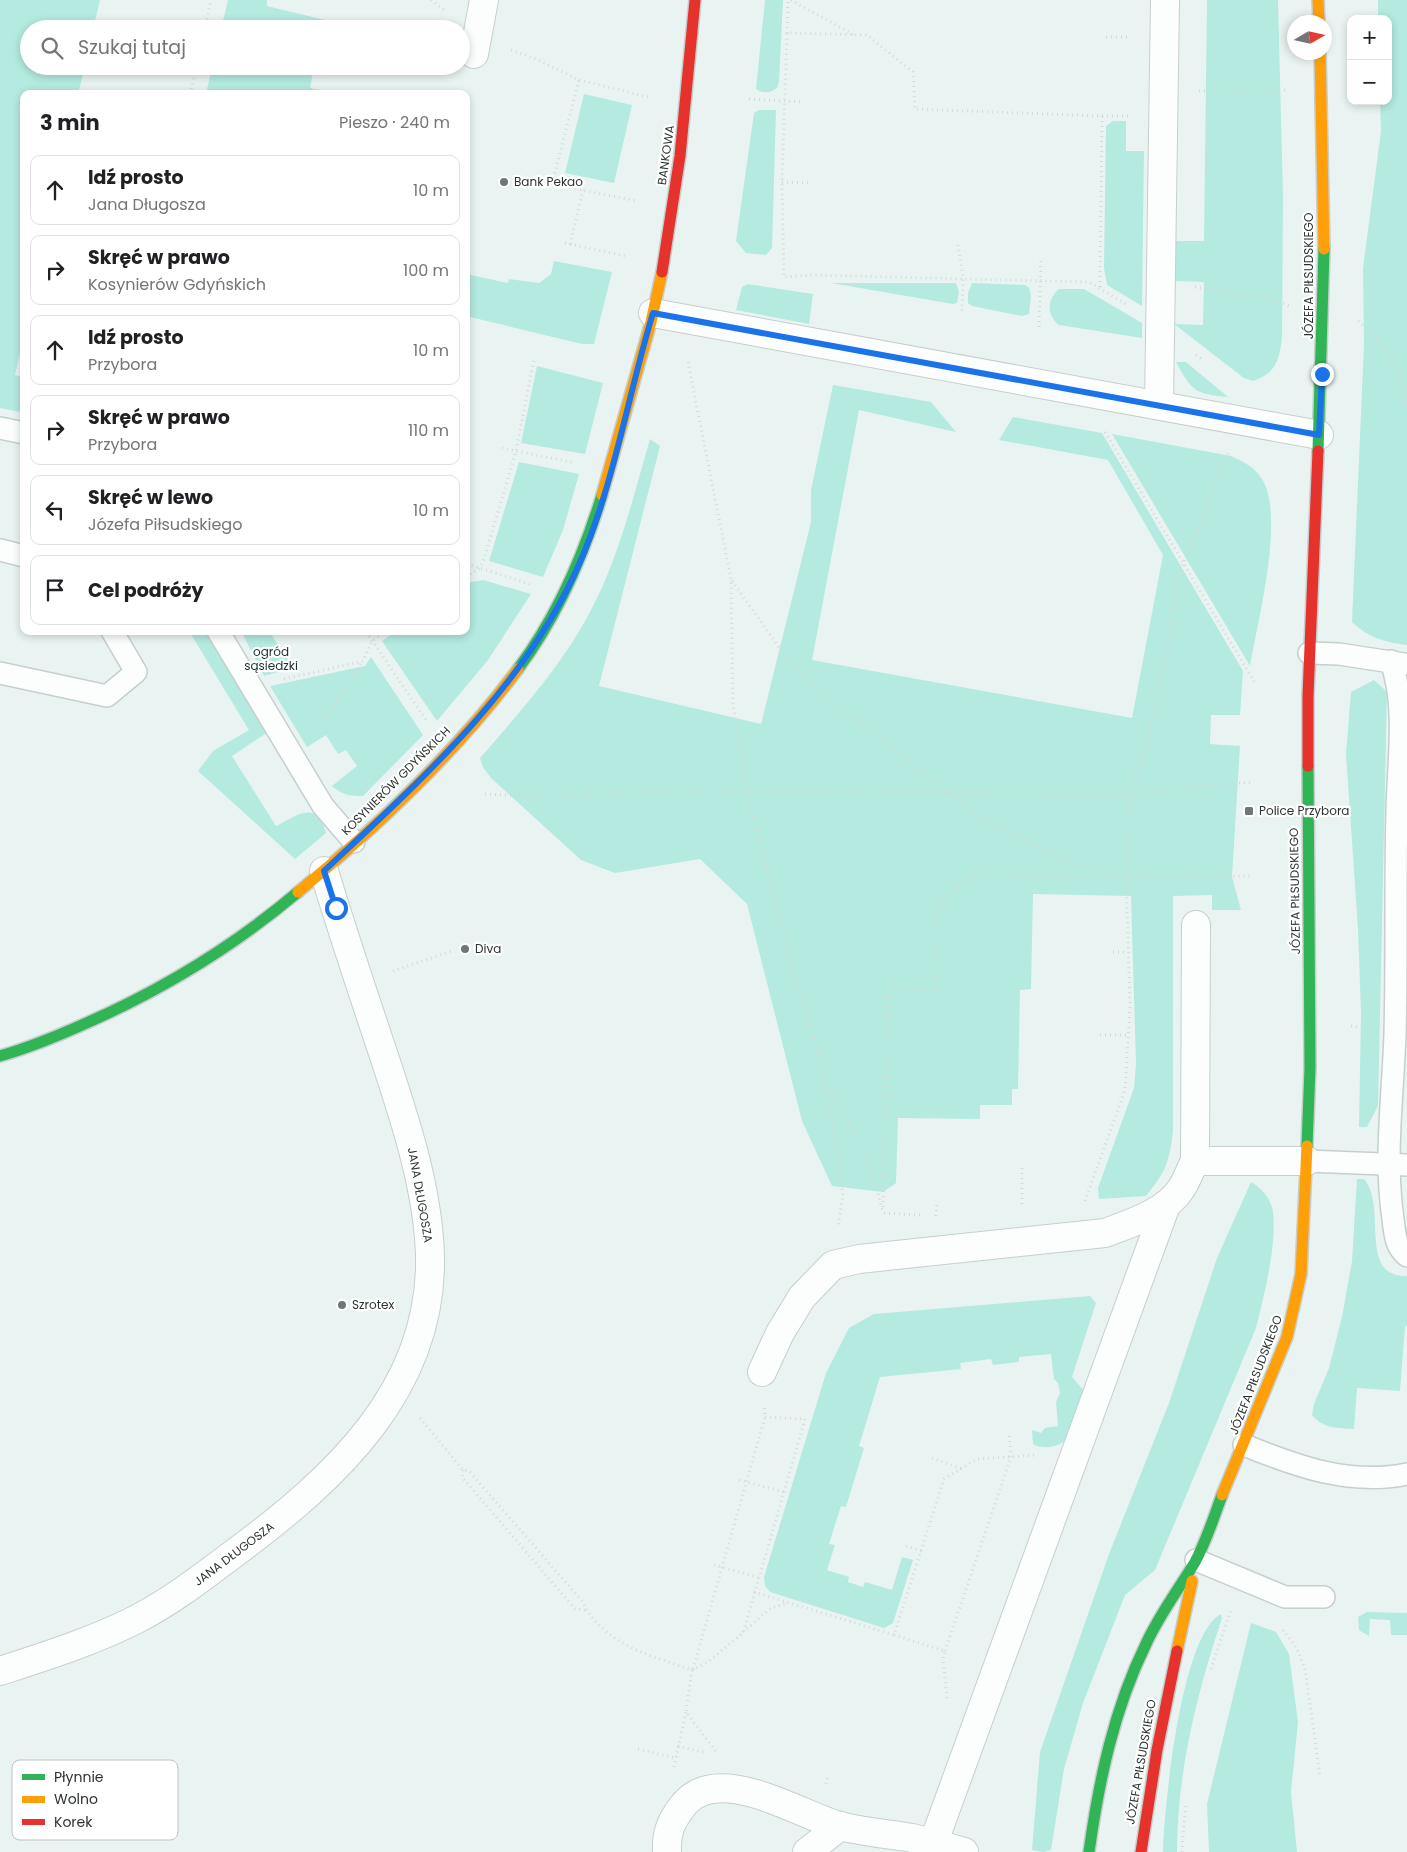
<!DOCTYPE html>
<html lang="pl">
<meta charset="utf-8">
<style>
:root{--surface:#fff;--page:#f2f2f2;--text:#202124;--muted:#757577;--line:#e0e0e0}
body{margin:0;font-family:Poppins,sans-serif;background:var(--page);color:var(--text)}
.controls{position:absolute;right:15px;top:15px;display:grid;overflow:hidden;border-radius:10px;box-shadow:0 2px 8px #0003}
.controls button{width:45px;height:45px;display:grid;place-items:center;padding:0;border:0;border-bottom:1px solid var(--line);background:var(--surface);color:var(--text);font:25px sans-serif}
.compass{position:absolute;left:1287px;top:15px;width:45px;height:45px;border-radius:50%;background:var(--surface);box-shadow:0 2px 8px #0003;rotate:81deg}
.stop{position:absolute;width:15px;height:15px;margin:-11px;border:4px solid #1a73e8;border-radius:50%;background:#fff}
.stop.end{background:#1a73e8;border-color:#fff;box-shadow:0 1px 5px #0008}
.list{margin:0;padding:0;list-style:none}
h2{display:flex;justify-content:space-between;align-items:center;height:65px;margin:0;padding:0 20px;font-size:21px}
h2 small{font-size:16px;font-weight:400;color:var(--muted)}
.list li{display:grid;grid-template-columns:32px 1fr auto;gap:15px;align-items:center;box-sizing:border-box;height:70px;margin:0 10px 10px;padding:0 10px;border:1px solid var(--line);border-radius:10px}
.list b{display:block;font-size:19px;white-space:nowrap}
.list p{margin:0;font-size:16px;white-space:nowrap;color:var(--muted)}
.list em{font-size:16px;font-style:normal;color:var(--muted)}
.icon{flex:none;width:28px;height:28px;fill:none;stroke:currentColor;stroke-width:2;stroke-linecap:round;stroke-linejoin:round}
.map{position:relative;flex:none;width:1407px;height:1852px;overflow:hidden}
.search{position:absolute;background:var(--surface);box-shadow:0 2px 8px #0003;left:20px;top:20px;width:450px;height:55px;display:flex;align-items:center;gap:12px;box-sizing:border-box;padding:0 18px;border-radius:28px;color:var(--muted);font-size:19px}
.panel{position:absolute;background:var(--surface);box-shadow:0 2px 8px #0003;left:20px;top:90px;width:450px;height:545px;border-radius:10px}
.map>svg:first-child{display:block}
</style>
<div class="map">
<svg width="1407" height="1852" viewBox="0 0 1407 1852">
<rect width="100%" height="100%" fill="#e9f4f2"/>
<g fill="#b4eae0">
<path d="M 0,0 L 100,0 L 93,29 L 29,29 L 29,66 L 85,66 L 78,94 L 24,94 L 24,335 L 15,375 L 24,377 L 24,413 L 0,408 Z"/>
<path d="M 228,0 L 267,0 L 267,6 L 325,20 L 323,29 L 221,29 Z"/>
<path d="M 765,0 L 783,0 L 779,82 L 777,88 C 771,93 763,94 756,89 Z"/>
<path d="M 1207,0 L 1278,0 L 1283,197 L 1282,338 C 1279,361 1276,373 1253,381 L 1244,378 L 1174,324 L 1203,325 L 1204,282 L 1174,281 L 1174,241 L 1204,241 Z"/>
<path d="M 1378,0 L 1407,0 L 1407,645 C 1384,642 1369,638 1352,622 L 1364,344 L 1363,268 L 1381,131 L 1380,101 L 1388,101 L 1388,19 L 1378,19 Z"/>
<path d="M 212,66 L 314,66 L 310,88 L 338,94 L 206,94 Z"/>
<path d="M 584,94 L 632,105 L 614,183 L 565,173 Z"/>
<path d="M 759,110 L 776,110 L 772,248 L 766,255 L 746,253 L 736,241 L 754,113 Z"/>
<path d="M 1113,121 L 1126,121 L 1126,151 L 1144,151 L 1142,306 L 1107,285 L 1104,268 L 1106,126 Z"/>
<path d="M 554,261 L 612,272 L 594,344 L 582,344 L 466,316 L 466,274 L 508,283 L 509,279 L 539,283 L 551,274 Z"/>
<path d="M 831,283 L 956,283 L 959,292 L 957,303 L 953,304 Z"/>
<path d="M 972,283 L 1025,285 L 1029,288 L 1031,296 L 1029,314 L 1022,316 L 972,306 L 968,303 L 968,293 Z"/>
<path d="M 748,284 L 813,294 L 809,324 L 736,310 L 742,287 Z"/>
<path d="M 1059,289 L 1084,289 L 1142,323 L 1142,338 L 1059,325 C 1046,315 1047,299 1059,289 Z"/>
<path d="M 1176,362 L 1186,362 L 1228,397 C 1194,394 1192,391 1176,362 Z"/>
<path d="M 537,366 L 603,383 L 585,454 L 521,443 Z"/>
<path d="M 833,385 L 931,402 L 956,432 L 859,410 L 812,660 L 1132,718 L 1163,555 L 1108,460 L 999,440 L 1013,417 L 1102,433 L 1243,671 L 1240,715 L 1211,715 L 1210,744 L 1240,746 L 1232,877 L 1241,910 L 1212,910 L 1212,895 L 1173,896 L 1173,1132 C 1169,1163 1166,1171 1146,1196 L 1099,1199 L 1098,1188 L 1134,1088 L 1136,1064 L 1131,896 L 1033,894 L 1031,989 L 1020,990 L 1018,1089 L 1012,1089 L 1012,1105 L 980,1105 L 980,1119 L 898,1118 L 896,1183 L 883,1192 L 832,1186 L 802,1121 L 747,904 L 700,859 L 615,873 L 581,860 L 491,778 L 483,767 L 480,758 C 520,712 562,665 590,612 C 619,558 633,497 650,439 L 660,446 L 599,686 L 761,724 L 811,522 L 811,490 Z"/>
<path d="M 1112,434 L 1231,456 C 1241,461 1252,465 1259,475 C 1288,508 1257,623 1250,666 Z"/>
<path d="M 519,462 L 579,474 L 563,530 L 543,577 L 489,561 Z"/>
<path d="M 483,580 L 531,594 L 488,660 L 437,721 L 382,641 L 396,631 L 466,631 L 466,583 Z"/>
<path d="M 189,631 L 208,631 L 268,732 L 232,756 L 276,826 C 296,816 317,798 326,833 L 295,859 L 198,771 L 213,751 L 249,730 Z"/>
<path d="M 241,631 L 269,631 L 293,668 L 264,676 Z"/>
<path d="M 371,657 L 423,735 L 363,796 C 350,796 342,795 332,786 L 357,766 L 346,750 L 338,754 L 326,735 L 307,747 L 270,686 L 365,666 Z"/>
<path d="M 1374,680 L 1387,692 L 1378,1106 L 1367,1127 L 1359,1127 L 1361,1012 L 1358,929 L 1346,754 L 1351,692 Z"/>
<path d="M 1357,1179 L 1364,1179 C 1388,1207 1357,1277 1407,1276 L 1407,1326 L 1405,1326 L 1400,1391 L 1357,1388 L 1354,1429 C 1337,1428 1324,1429 1312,1415 L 1314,1404 L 1329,1368 L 1342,1317 L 1352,1261 Z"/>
<path d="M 1251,1182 C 1262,1188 1271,1199 1273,1212 C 1277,1245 1264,1296 1256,1328 L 1155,1570 L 1125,1595 L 1083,1703 L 1064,1769 L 1051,1850 L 1043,1852 L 1032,1850 L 1040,1752 L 1109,1554 L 1169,1403 L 1217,1258 Z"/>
<path d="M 1090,1296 L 1096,1303 L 1072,1377 L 1084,1391 L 1065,1441 C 1057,1447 1042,1450 1033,1444 L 1032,1430 L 1041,1433 L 1045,1428 L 1058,1426 L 1056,1402 L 1060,1393 L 1058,1383 L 1054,1379 L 1051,1354 L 1019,1357 L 1019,1362 L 993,1365 L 991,1359 L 960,1363 L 961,1369 L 880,1377 L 859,1446 L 864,1448 L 846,1507 L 841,1506 L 829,1544 L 835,1545 L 827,1570 L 849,1577 L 848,1582 L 863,1587 L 865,1582 L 892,1590 L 902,1557 L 913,1560 L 893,1623 L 884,1628 L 770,1592 L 765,1586 L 764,1577 L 826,1373 L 849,1328 L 874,1314 Z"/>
<path d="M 1367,1612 L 1407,1613 L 1407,1635 L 1391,1635 L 1390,1620 L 1370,1619 L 1369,1636 L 1359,1630 L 1358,1617 Z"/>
<path d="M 1221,1614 L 1222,1618 C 1197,1693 1177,1772 1177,1852 L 1163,1852 C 1164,1808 1181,1634 1221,1614 Z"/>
<path d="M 1251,1623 L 1276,1632 L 1289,1654 L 1298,1722 L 1291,1792 L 1297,1852 L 1209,1852 L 1207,1804 Z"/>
</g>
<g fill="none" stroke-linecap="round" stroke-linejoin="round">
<defs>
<g id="lane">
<path d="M 0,428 L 24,433"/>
<path d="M 0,550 L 24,556"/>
<path d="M 218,631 L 323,806 L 354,842"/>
<path d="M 1309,653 L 1339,654 L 1404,664"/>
<path d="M 1391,661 C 1407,709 1398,760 1397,811 C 1395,885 1397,959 1395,1034 C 1393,1095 1384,1158 1393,1219 C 1395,1234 1395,1246 1407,1256"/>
<path d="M 0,673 L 107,696 L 136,672 L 112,631"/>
<path d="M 1307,1161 L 1407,1165"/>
<path d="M 1244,1445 C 1296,1466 1350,1486 1407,1474"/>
<path d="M 1196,1560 L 1285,1597 L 1324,1597"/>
</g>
<g id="street">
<path d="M 474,54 L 484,0"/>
<path d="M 653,313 L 1319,435"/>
<path d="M 1159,405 L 1165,0"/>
<path d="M 1195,1161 L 1307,1161"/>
<path d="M 762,1372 L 780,1333 L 802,1297 L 833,1265 L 859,1259 L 1105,1233 C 1131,1223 1165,1213 1181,1189 C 1187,1180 1190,1170 1195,1161 L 1196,925"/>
<path d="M 0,1671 C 46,1656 94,1641 137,1619 C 172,1601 204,1576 236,1552 C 334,1479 433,1390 430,1256 C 428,1189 406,1123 385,1059 C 364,996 343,934 324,871"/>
<path d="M 933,1844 L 1166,1205"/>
<path d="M 667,1852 C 666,1833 671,1821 682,1807 C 716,1760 799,1815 840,1826 C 864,1832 888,1834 912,1838 C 929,1842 947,1847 964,1852"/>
<path d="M 807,1852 L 840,1826"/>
</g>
<g id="fast">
<path d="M 1318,451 L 1324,249"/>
<path d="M 518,669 C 557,617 583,557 602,495"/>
<path d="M 0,1056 C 28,1048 55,1037 82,1025 C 160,991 233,947 298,892"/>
<path d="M 1307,1146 L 1310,1068 L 1308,766"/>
<path d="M 1089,1852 C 1099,1780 1114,1709 1146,1644 C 1159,1615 1179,1589 1195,1562 C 1206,1542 1214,1517 1222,1495"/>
</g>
<g id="slow">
<path d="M 1318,0 L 1319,22"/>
<path d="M 1320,52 L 1324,249"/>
<path d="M 602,495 L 651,322 L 662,272"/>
<path d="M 298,892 C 375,829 459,749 518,669"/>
<path d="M 1222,1495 L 1287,1337 L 1301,1274 L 1307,1146"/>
<path d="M 1177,1651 L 1192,1581"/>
</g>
<g id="jam">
<path d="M 662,272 L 680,156 L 695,0"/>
<path d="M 1308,766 L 1308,696 L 1318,451"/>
<path d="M 1141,1852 L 1157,1750 L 1177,1651"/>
</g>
</defs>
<use href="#lane" stroke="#c6cfcd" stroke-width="24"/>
<use href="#street" stroke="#c6cfcd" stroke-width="30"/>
<use href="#fast" stroke="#c6cfcd" stroke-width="14"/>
<use href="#slow" stroke="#c6cfcd" stroke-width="14"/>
<use href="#jam" stroke="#c6cfcd" stroke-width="14"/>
<g stroke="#d5d8d7" stroke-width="3" stroke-dasharray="1 4" stroke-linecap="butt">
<path d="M 431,0 L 446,11"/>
<path d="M 791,0 L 854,35"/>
<path d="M 205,29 L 211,0"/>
<path d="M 787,33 L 788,0"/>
<path d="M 1106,37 L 1129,37"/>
<path d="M 511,50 L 534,58 L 579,80 L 552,184 L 637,201"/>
<path d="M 579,80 L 648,97"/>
<path d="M 1199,91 L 1285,90"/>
<path d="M 190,94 L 197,66"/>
<path d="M 749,99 L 803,102"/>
<path d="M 1102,116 L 1128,116"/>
<path d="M 782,182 L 811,183"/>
<path d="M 565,243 L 570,244 L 583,190"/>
<path d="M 570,244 L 625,256"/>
<path d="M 958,245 L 963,278 L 962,312"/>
<path d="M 1100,287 L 1102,116 L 915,109 L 913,72 L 867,35 L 787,33 L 782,182 L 784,277 L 811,275 L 1089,282 L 1126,304"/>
<path d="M 1195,287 L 1276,300 L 1289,306"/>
<path d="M 1358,321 C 1390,348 1397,364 1407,404"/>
<path d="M 1039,327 L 1041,257"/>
<path d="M 1196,355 L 1202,359"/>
<path d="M 688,362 L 731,579 L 733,704 L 747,792 L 784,936 L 826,1082 L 871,1166 L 883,1213"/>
<path d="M 1105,432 L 1255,683"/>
<path d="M 502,448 L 575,463"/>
<path d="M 467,564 L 530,584"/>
<path d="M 466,577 L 480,568 L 484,559 L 516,451 L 534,360"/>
<path d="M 732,581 L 796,671 L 952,795 L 992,823 L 1059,859 L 1121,876"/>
<path d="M 369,636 L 428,723"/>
<path d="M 284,679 L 363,661 L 372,641 L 387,631"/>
<path d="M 317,732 L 362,662"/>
<path d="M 485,794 L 563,797 L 685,790 L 1130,796 L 1186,787 L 1254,782"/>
<path d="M 1113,952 L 1128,952"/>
<path d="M 393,971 L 452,951"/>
<path d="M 1351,1026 L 1363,1027"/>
<path d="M 1100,1035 L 1128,1035"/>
<path d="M 826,1085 L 843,1195 L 838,1227"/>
<path d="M 1022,1168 L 1022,1207"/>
<path d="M 1085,1201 L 1125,1090 L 1130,1007 L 1126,877 L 1130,796 L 1148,738 L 1171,631 L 1174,604 L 1173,589 L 1228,453"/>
<path d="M 883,1207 L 888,988 L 936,990 L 937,906 L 972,874 L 1126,877 L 1251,876"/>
<path d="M 884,1213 L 920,1215"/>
<path d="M 936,1216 L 937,1201"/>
<path d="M 420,1418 L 463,1470 L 469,1471 L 582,1601 C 602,1644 651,1656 692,1670 L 686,1712 L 718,1754"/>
<path d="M 932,1458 L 961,1469"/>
<path d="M 463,1470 L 462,1477 L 575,1609 L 586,1610"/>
<path d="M 739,1480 L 784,1492"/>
<path d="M 906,1546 L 921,1551"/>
<path d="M 714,1565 L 758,1577"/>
<path d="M 754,1592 L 894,1635 L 944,1479 L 977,1459 L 1038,1455"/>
<path d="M 1283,1630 L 1296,1647 L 1305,1668 L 1320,1777"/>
<path d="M 743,1632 L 771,1608 L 787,1603"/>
<path d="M 894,1635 L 945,1651 L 943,1657 L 947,1699"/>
<path d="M 945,1651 L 1011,1457 L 1009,1432"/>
<path d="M 693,1669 L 765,1417 L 764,1405"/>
<path d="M 1211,1669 L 1231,1609"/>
<path d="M 692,1670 L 708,1662 L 743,1633 L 805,1419 L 765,1417"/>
<path d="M 678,1746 L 707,1753"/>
<path d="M 638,1749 L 675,1758"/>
<path d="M 674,1767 L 686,1712"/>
<path d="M 826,1784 L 828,1777"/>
<path d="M 1182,1852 L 1186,1803"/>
</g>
<use href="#lane" stroke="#fcfdfd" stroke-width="21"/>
<use href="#street" stroke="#fcfdfd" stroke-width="28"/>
<use href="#fast" stroke="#30b455" stroke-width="11"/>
<use href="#slow" stroke="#ff9f0a" stroke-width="11"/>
<use href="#jam" stroke="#e5322d" stroke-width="11"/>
</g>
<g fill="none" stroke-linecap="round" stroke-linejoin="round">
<path stroke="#1a73e8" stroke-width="6" d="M 336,908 L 324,871 C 421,780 526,687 580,562 C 614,484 628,395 653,313 L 1319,435 L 1322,374"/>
</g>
<g fill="#6e7775" stroke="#fff" stroke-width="2">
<circle cx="504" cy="182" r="5"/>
<rect x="1244" y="806" width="10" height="10" rx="2.5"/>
<circle cx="465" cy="949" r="5"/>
<circle cx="342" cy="1305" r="5"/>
</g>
<g text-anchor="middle" stroke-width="4.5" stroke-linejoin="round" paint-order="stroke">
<g font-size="12" fill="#2c3432" stroke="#fff">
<text transform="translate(666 155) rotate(-82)" y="4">BANKOWA</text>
<text transform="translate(1309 276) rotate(-90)" y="4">JÓZEFA PIŁSUDSKIEGO</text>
<text transform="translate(396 781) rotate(-45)" y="4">KOSYNIERÓW GDYŃSKICH</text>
<text transform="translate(1295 891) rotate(-91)" y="4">JÓZEFA PIŁSUDSKIEGO</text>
<text transform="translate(420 1195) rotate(80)" y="4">JANA DŁUGOSZA</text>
<text transform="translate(1256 1375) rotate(-69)" y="4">JÓZEFA PIŁSUDSKIEGO</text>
<text transform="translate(234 1554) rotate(-37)" y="4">JANA DŁUGOSZA</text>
<text transform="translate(1141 1762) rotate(-80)" y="4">JÓZEFA PIŁSUDSKIEGO</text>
</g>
<g font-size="12" fill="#2c3432" stroke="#fff" text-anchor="start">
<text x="514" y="186">Bank Pekao</text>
<text x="1259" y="815">Police Przybora</text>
<text x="475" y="953">Diva</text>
<text x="352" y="1309">Szrotex</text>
</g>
<g font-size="12" fill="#19312d" stroke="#fff">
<text x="271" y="656">ogród<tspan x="271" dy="14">sąsiedzki</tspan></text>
</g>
</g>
<rect x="12" y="1760" width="166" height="80" rx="8" fill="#fff" stroke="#c0c2c2" stroke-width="1"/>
<rect x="22" y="1774" width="23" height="6" fill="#30b455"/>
<rect x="22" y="1796" width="23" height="7" fill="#ff9f0a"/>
<rect x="22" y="1819" width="23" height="6" fill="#e5322d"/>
<g font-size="14" fill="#2c3432">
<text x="54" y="1782">Płynnie</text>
<text x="54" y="1804">Wolno</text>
<text x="54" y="1827">Korek</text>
</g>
</svg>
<div class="controls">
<button>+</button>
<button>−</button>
</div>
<svg class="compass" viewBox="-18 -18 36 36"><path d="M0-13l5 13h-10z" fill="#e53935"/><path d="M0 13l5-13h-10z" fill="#757577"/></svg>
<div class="stop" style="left:336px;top:908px"></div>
<div class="stop end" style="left:1322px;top:374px"></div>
<div class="search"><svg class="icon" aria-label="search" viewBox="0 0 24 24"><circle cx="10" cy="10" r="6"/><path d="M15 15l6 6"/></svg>Szukaj tutaj</div>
<section class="panel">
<h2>3 min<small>Pieszo · 240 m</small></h2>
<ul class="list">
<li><svg class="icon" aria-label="ahead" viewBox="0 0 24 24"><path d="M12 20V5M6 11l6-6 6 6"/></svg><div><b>Idź prosto</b><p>Jana Długosza</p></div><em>10 m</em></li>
<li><svg class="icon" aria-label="right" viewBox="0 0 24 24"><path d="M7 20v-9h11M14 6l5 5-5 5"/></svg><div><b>Skręć w prawo</b><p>Kosynierów Gdyńskich</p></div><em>100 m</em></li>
<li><svg class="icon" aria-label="ahead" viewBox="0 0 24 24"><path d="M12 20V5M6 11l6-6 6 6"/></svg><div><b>Idź prosto</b><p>Przybora</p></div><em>10 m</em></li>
<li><svg class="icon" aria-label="right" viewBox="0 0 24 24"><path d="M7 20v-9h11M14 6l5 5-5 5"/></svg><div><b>Skręć w prawo</b><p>Przybora</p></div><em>110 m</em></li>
<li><svg class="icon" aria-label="left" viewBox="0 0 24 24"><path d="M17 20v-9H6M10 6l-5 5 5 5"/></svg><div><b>Skręć w lewo</b><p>Józefa Piłsudskiego</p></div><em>10 m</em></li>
<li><svg class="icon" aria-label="arrive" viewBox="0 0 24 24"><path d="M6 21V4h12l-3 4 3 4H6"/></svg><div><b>Cel podróży</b></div></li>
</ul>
</section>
</div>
